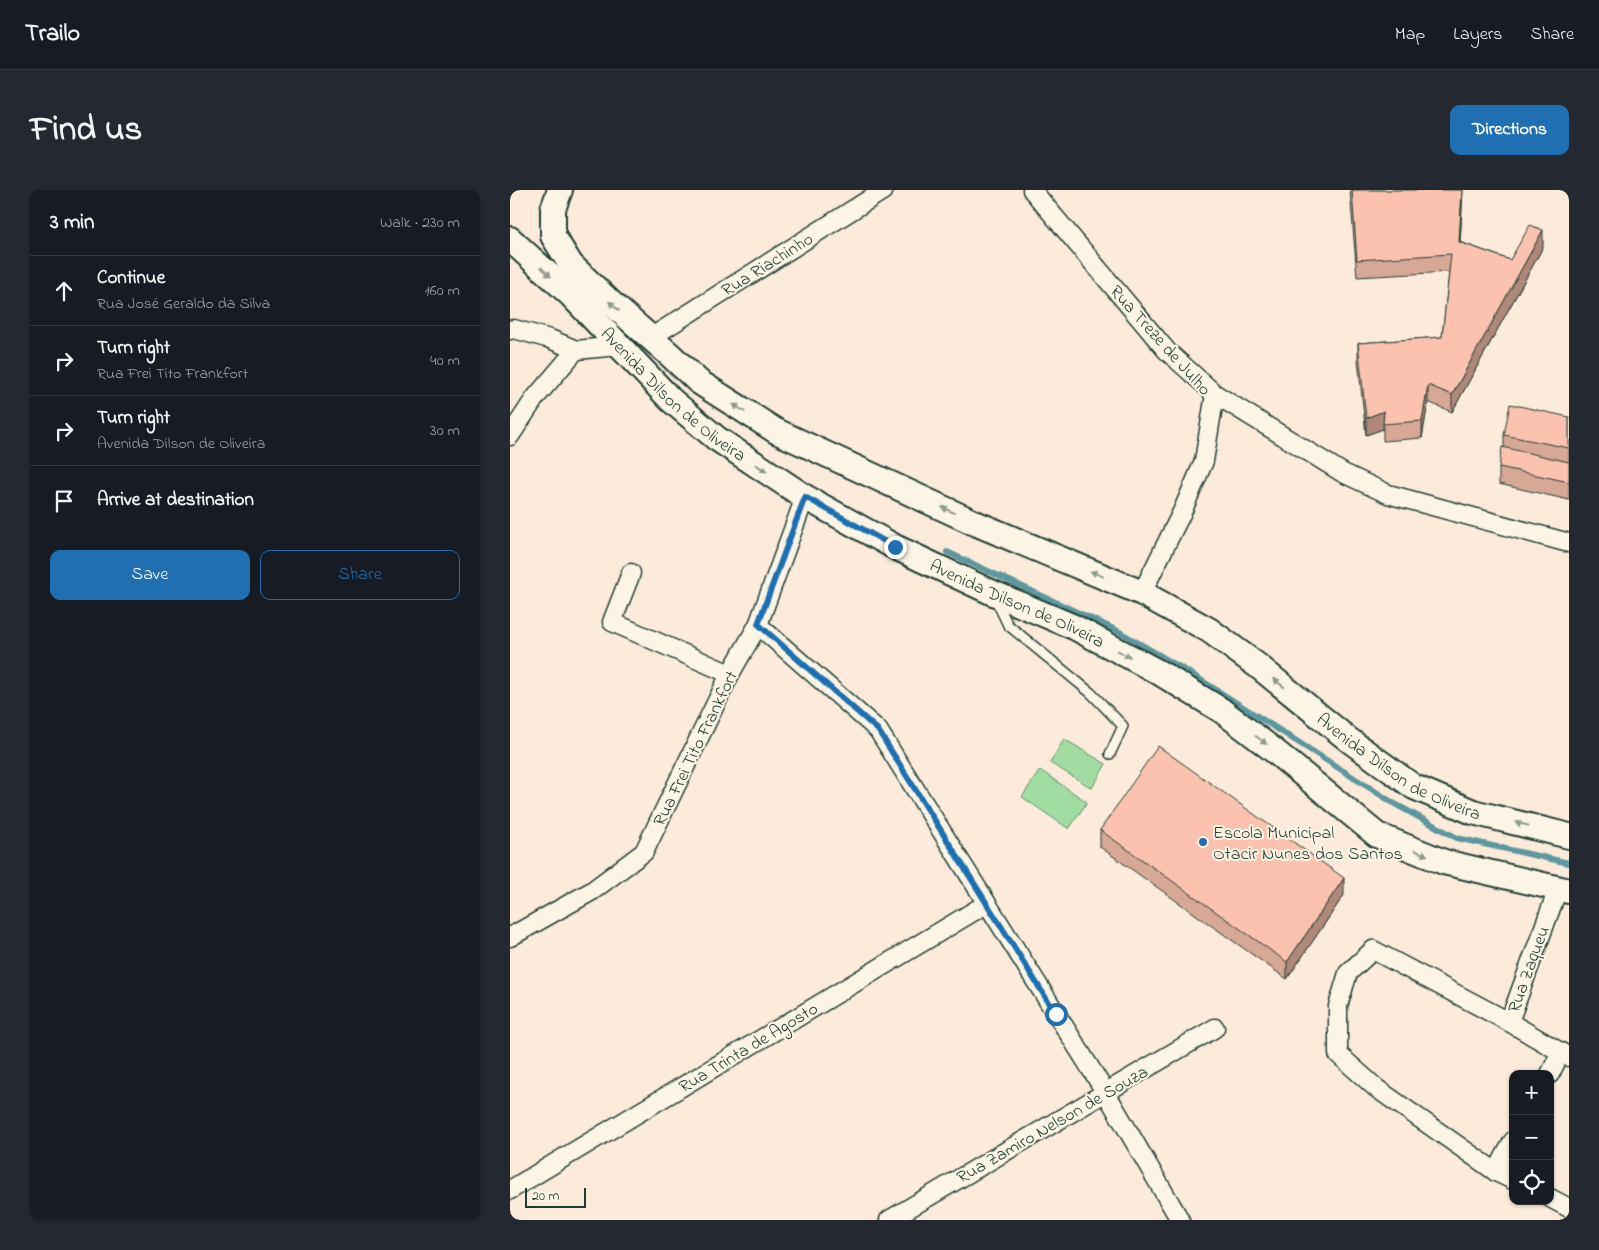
<!DOCTYPE html>
<meta charset="utf-8">
<style>
:root{--surface:#171b24;--page:#242831;--text:#f1f3f6;--muted:#9ea1a6;--line:#363941;--accent:#1f6fb2}
body{margin:0;font-family:"Indie Flower",sans-serif;background:var(--page);color:var(--text)}
.controls{position:absolute;right:15px;bottom:15px;display:grid;overflow:hidden;border-radius:10px;box-shadow:0 1px 4px #0004}
.controls button{width:45px;height:45px;display:grid;place-items:center;padding:0;border:0;border-bottom:1px solid var(--line);background:var(--surface);color:var(--text);font:25px sans-serif}
.scale{position:absolute;left:15px;bottom:12px;width:61px;box-sizing:border-box;padding-left:5px;border:2px solid #1f3d34;border-top:0;font-size:14px;line-height:18px;white-space:nowrap;color:#1f3d34;-webkit-text-stroke:4px #fcf5e5;paint-order:stroke}
.stop{position:absolute;width:15px;height:15px;margin:-11px;border:4px solid #1f6fb2;border-radius:50%;background:#fff}
.stop.end{background:#1f6fb2;border-color:#fff;box-shadow:0 1px 5px #0008}
.list{margin:0;padding:0;list-style:none}
h2{display:flex;justify-content:space-between;align-items:center;height:65px;margin:0;padding:0 20px;font-size:21px}
h2 small{font-size:16px;font-weight:400;color:var(--muted)}
.list li{display:grid;grid-template-columns:32px 1fr auto;gap:15px;align-items:center;box-sizing:border-box;height:70px;padding:0 20px;border-top:1px solid var(--line)}
.list b{display:block;font-size:19px;white-space:nowrap}
.list p{margin:0;font-size:16px;white-space:nowrap;color:var(--muted)}
.list em{font-size:16px;font-style:normal;color:var(--muted)}
.actions{display:flex;gap:10px;padding:15px 20px}
.actions a{flex:1;padding:11px 0;border:1px solid var(--accent);border-radius:10px;text-align:center;font-size:18px;color:var(--accent)}
.actions .main{background:var(--accent);color:#fff}
.icon{flex:none;width:28px;height:28px;fill:none;stroke:currentColor;stroke-width:2;stroke-linecap:round;stroke-linejoin:round}
.map{position:relative;flex:none;width:1059px;height:1030px;overflow:hidden;border-radius:10px}
header{display:flex;align-items:center;gap:30px;box-sizing:border-box;height:70px;padding:0 25px;background:var(--surface);border-bottom:1px solid var(--line)}
header strong{font-size:24px}
nav{display:flex;gap:28px;margin-inline-start:auto;font-size:18px}
.intro{display:flex;align-items:center;justify-content:space-between;box-sizing:border-box;height:120px;padding:0 30px}
h1{margin:0;font-size:35px}
.button{padding:12px 22px;border-radius:10px;background:var(--accent);color:#fff;font-size:18px;font-weight:700}
main{display:flex;gap:30px;padding:0 30px}
aside{flex:1;background:var(--surface);border-radius:10px;box-shadow:0 1px 4px #0004}
.map>svg:first-child{display:block}
</style>
<header>
<strong>Trailo</strong>
<nav><a>Map</a><a>Layers</a><a>Share</a></nav>
</header>
<div class="intro"><h1>Find us</h1><a class="button">Directions</a></div>
<main>
<aside>
<h2>3 min<small>Walk · 230 m</small></h2>
<ul class="list">
<li><svg class="icon" aria-label="ahead" viewBox="0 0 24 24"><path d="M12 20V5M6 11l6-6 6 6"/></svg><div><b>Continue</b><p>Rua José Geraldo da Silva</p></div><em>160 m</em></li>
<li><svg class="icon" aria-label="right" viewBox="0 0 24 24"><path d="M7 20v-9h11M14 6l5 5-5 5"/></svg><div><b>Turn right</b><p>Rua Frei Tito Frankfort</p></div><em>40 m</em></li>
<li><svg class="icon" aria-label="right" viewBox="0 0 24 24"><path d="M7 20v-9h11M14 6l5 5-5 5"/></svg><div><b>Turn right</b><p>Avenida Dilson de Oliveira</p></div><em>30 m</em></li>
<li><svg class="icon" aria-label="arrive" viewBox="0 0 24 24"><path d="M6 21V4h12l-3 4 3 4H6"/></svg><div><b>Arrive at destination</b></div></li>
</ul>
<div class="actions"><a class="main">Save</a><a>Share</a></div>
</aside>
<div class="map">
<svg width="1059" height="1030" viewBox="0 0 1059 1030">
<rect width="100%" height="100%" fill="#fcebda"/>
<filter id="ink" filterUnits="userSpaceOnUse"><feTurbulence type="fractalNoise" baseFrequency=".02" numOctaves="2"/><feDisplacementMap in="SourceGraphic" scale="10" xChannelSelector="R" yChannelSelector="G"/><feConvolveMatrix kernelMatrix="1 2 1 2 8 2 1 2 1" color-interpolation-filters="sRGB"/></filter>
<g filter="url(#ink)">
<g fill="#a1dda3" stroke="#608d6c">
<path d="M 554,549 L 596,574 L 582,598 L 540,573 Z"/>
<path d="M 530,580 L 577,612 L 559,639 L 512,607 Z"/>
</g>
<g fill="none" stroke-linecap="round" stroke-linejoin="round">
<path stroke="#5d979f" stroke-width="6" d="M 437,362 L 608,441 L 675,480 L 885,614 L 947,648 L 1059,673"/>
<defs>
<path id="lane" d="M 485,408 L 498,435 L 581,503 L 613,536 L 600,564"/>
<g id="street">
<path d="M 522,0 L 657,161 L 705,204 L 833,283 L 878,304 L 1059,353"/>
<path d="M 0,140 L 4,139 L 40,149 L 66,160 L 108,156"/>
<path d="M 140,148 L 374,0"/>
<path d="M 0,246 L 25,208 L 66,160"/>
<path d="M 121,383 L 102,432 L 220,484"/>
<path d="M 632,403 L 672,322 L 694,271 L 705,204"/>
<path d="M 248,435 L 368,540 L 596,903 L 670,1030"/>
<path d="M 0,747 L 82,701 L 134,662 L 220,484 L 248,435 L 295,307"/>
<path d="M 999,832 L 1048,699"/>
<path d="M 1040,884 L 1051,862"/>
<path d="M 986,982 L 1003,951"/>
<path d="M 1003,990 L 986,982 L 866,898 L 828,864 L 828,816 L 838,783 L 863,760 L 999,832 L 1059,867"/>
<path d="M 0,1000 L 476,714"/>
<path d="M 1040,1008 L 1059,1018"/>
<path d="M 379,1030 L 705,838"/>
</g>
<g id="secondary">
<path id="s1" d="M 50,0 L 43,19 L 43,46 L 61,75 L 101,113 L 159,164 L 189,192 L 266,241 L 465,333 L 632,403 L 699,440 L 748,476 L 839,550 L 904,597 L 963,622 L 1059,646"/>
<path id="s2" d="M 0,49 L 61,105 L 161,210 L 206,248 L 295,307 L 385,357 L 483,403 L 564,437 L 650,483 L 711,520 L 762,559 L 867,645 L 934,672 L 1059,701"/>
</g>
</defs>
<use href="#lane" stroke="#1f3d34" stroke-width="12"/>
<use href="#street" stroke="#1f3d34" stroke-width="21"/>
<use href="#secondary" stroke="#1f3d34" stroke-width="28"/>
<use href="#lane" stroke="#fcf5e5" stroke-width="9"/>
<use href="#street" stroke="#fcf5e5" stroke-width="18"/>
<use href="#secondary" stroke="#fcf5e5" stroke-width="24"/>
</g>
<g fill="#d8a896" stroke="#1f3d34">
<path d="M 840,0 L 953,0 L 950,52 L 1000,70 L 1033,57 L 942,222 L 918,212 L 912,248 L 873,251 L 873,239 L 856,245 L 848,170 L 848,153 L 932,147 L 939,82 L 847,87 Z"/>
<path d="M 1059,227 L 1059,310 L 989,294 L 989,277 L 994,258 L 994,245 Z"/>
<path d="M 590,640 L 834,705 L 777,789 L 590,657 Z"/>
</g>
<g fill="#b0887a" stroke="#1f3d34">
<path d="M 952,0 L 953,0 L 949,70 L 949,52 Z"/>
<path d="M 1033,40 L 1033,57 L 942,222 L 942,205 Z"/>
<path d="M 918,195 L 918,212 L 912,248 L 912,231 Z"/>
<path d="M 874,221 L 873,239 L 856,245 L 856,228 Z"/>
<path d="M 834,688 L 834,705 L 777,789 L 777,772 Z"/>
</g>
<g fill="#fbc3af" stroke="#1f3d34">
<path d="M 842,0 L 952,0 L 949,52 L 1000,70 L 1020,35 L 1033,40 L 942,205 L 918,195 L 912,231 L 873,234 L 874,221 L 856,228 L 848,153 L 932,147 L 941,64 L 847,70 Z"/>
<path d="M 1000,214 L 1059,227 L 1059,258 L 994,245 Z"/>
<path d="M 992,257 L 1059,272 L 1059,292 L 989,277 Z"/>
<path d="M 648,556 L 834,688 L 777,772 L 590,640 Z"/>
</g>
<defs><path id="oneway-solid" d="M-6-.8H1V-3.2L6.5 0L1 3.2V.8H-6Z" transform="scale(1.25)"/></defs>
<g fill="#8e998c">
<use href="#oneway-solid" transform="translate(36 82) rotate(43)"/>
<use href="#oneway-solid" transform="translate(104 116) rotate(-138)"/>
<use href="#oneway-solid" transform="translate(229 218) rotate(-148)"/>
<use href="#oneway-solid" transform="translate(251 278) rotate(34)"/>
<use href="#oneway-solid" transform="translate(438 320) rotate(-155)"/>
<use href="#oneway-solid" transform="translate(587 384) rotate(-157)"/>
<use href="#oneway-solid" transform="translate(614 464) rotate(28)"/>
<use href="#oneway-solid" transform="translate(769 493) rotate(-140)"/>
<use href="#oneway-solid" transform="translate(751 550) rotate(37)"/>
<use href="#oneway-solid" transform="translate(1012 634) rotate(-166)"/>
<use href="#oneway-solid" transform="translate(911 663) rotate(22)"/>
</g>
</g>
<g fill="none" stroke-linecap="round" stroke-linejoin="round" filter="url(#ink)">
<path stroke="#1f6fb2" stroke-width="6" d="M 385,357 L 295,307 L 248,434 L 368,540 L 546,824"/>
</g>
<circle fill="#1f6fb2" stroke="#fcf5e5" stroke-width="2" cx="693" cy="652" r="5"/>
<g text-anchor="middle" stroke-width="4" stroke-linejoin="round" paint-order="stroke">
<g font-size="18" fill="#1f3d34" stroke="#fcf5e5">
<text transform="translate(257 74) rotate(-32)" y="6">Rua Riachinho</text>
<text transform="translate(651 150) rotate(48)" y="6">Rua Treze de Julho</text>
<text dy="6" stroke="none"><textPath href="#s2" startOffset="226">Avenida Dilson de Oliveira</textPath></text>
<text dy="6" stroke="none"><textPath href="#s2" startOffset="631">Avenida Dilson de Oliveira</textPath></text>
<text transform="translate(185 558) rotate(-64)" y="6">Rua Frei Tito Frankfort</text>
<text dy="6" stroke="none"><textPath href="#s1" startOffset="1058">Avenida Dilson de Oliveira</textPath></text>
<text transform="translate(1018 779) rotate(-70)" y="6">Rua Zaqueu</text>
<text transform="translate(238 857) rotate(-31)" y="6">Rua Trinta de Agosto</text>
<text transform="translate(542 934) rotate(-30)" y="6">Rua Zamiro Nelson de Souza</text>
</g>
<g font-size="18" fill="#1f3d34" stroke="#fcf5e5" text-anchor="start">
<text x="703" y="648">Escola Municipal<tspan x="703" dy="21">Otacir Nunes dos Santos</tspan></text>
</g>
</g>
</svg>
<div class="controls">
<button>+</button>
<button>−</button>
<button><svg class="icon" aria-label="locate" viewBox="0 0 24 24"><circle cx="12" cy="12" r="6"/><path d="M12 2v4M12 18v4M2 12h4M18 12h4"/></svg></button>
</div>
<div class="scale">20 m</div>
<div class="stop" style="left:546px;top:824px"></div>
<div class="stop end" style="left:385px;top:357px"></div>
</div>
</main>
